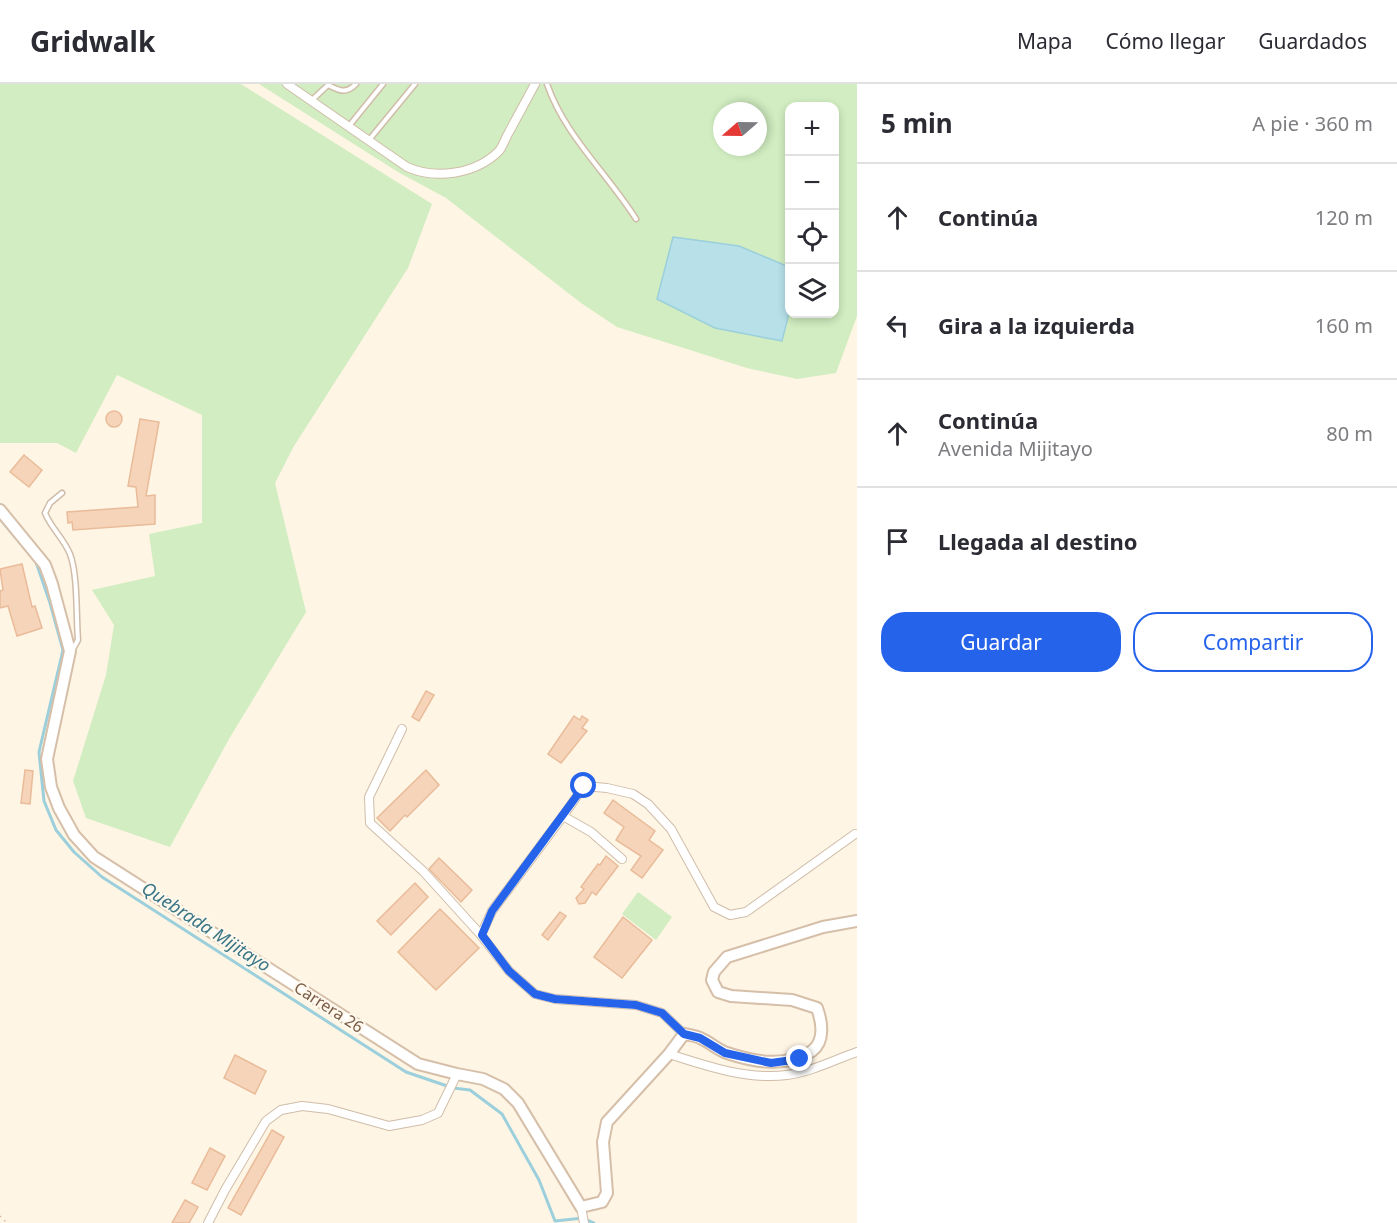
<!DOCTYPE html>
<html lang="es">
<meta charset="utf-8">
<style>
:root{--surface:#fff;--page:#f7f7f7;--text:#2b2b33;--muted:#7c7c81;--line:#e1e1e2;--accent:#2563eb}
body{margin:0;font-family:"Noto Sans",sans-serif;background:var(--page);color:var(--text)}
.controls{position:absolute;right:18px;top:18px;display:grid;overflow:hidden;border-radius:12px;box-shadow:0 3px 9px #0003}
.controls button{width:54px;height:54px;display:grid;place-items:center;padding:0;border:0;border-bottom:2px solid var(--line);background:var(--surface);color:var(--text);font:30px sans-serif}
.compass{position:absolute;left:713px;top:18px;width:54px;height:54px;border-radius:50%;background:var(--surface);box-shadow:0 3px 9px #0003;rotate:250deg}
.stop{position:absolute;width:18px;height:18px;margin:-14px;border:4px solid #2563eb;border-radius:50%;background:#fff}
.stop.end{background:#2563eb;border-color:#fff;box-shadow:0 2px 6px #0008}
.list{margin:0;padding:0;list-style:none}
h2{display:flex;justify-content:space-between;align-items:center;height:78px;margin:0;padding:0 24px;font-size:26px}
h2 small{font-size:20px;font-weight:400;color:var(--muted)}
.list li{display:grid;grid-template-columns:39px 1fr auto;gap:18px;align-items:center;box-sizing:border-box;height:108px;padding:0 24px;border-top:2px solid var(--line)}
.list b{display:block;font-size:22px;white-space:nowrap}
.list p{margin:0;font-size:20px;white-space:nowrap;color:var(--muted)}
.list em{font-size:20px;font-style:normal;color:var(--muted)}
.actions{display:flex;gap:12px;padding:18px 24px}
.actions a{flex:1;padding:14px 0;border:2px solid var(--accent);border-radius:24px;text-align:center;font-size:21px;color:var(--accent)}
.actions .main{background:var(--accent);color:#fff}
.icon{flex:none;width:33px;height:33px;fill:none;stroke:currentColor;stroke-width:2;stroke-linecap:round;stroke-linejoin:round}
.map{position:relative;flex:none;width:857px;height:1139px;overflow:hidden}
header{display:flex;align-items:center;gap:36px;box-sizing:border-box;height:84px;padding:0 30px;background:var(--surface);border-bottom:2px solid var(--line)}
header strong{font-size:28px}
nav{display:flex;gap:33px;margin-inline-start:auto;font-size:21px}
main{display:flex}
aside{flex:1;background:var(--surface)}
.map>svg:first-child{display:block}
</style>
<header>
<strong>Gridwalk</strong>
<nav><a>Mapa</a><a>Cómo llegar</a><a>Guardados</a></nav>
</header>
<main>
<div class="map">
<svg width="857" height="1139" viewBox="0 0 857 1139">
<rect width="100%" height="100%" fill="#fef5e4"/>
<g fill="#d1edc1" fill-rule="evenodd">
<path d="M 0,0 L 241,0 L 432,120 L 408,184 L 294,362 L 275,399 L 306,528 L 229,655 L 170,763 L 86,734 L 73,697 L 106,591 L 114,541 L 92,506 L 155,492 L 149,450 L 202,439 L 202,331 L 117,291 L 76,369 L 57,359 L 0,359 Z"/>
<path d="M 259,0 L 857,0 L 857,232 L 836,289 L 797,295 L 747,284 L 617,243 L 581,219 L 446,114 L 398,88 ZM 790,22 L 834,22 L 834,230 L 790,230 ZM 722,27 L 758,27 L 758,63 L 722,63 Z"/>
<path d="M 638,808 L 672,833 L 656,856 L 622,830 Z"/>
</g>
<path fill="#b7e0e9" stroke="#9ccfdc" stroke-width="1.5" d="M 673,153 L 739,162 L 789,183 L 789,229 L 782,257 L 715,244 L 657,215 Z"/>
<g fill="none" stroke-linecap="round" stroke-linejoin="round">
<path stroke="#9ccfdc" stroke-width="3" d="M 0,435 L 36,478 L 50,519 L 63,566 L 39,668 L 44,717 L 56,746 L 74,768 L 102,793 L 406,988 L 453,1004 L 470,1006 L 502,1030 L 539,1096 L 555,1137 L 583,1134 L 594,1139"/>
</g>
<g fill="#f6d4ba" stroke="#e9bb99" stroke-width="1.5">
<circle cx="114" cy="335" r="8"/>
<path d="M 140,335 L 159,338 L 146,412 L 155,411 L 155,440 L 73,446 L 72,438 L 68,439 L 67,428 L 138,423 L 136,403 L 128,402 Z"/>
<path d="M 24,371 L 42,386 L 29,403 L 10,388 Z"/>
<path d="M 22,480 L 32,523 L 35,522 L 42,544 L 17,552 L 8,522 L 0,524 L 0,507 L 3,506 L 0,485 Z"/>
<path d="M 426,607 L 434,611 L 419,637 L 412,633 Z"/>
<path d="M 574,632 L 580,636 L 582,632 L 588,636 L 582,644 L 587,647 L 561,679 L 548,670 Z"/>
<path d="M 25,686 L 33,687 L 30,720 L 21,719 Z"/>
<path d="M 426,686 L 439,701 L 407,733 L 405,731 L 390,747 L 377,734 Z"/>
<path d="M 613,716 L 655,747 L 649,756 L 663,766 L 642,794 L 631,786 L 641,772 L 616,756 L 624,743 L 604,729 Z"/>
<path d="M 606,772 L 618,782 L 596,811 L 592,808 L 585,819 L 579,820 L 576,814 L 584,805 L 581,803 L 598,780 L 600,781 Z"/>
<path d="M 439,774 L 472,806 L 461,818 L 429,785 Z"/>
<path d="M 415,799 L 428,813 L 391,851 L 377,837 Z"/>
<path d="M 440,825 L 479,864 L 436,906 L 398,868 Z"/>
<path d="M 560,828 L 566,832 L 548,856 L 542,851 Z"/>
<path d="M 623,833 L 652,856 L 622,894 L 594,873 Z"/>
<path d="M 235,971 L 266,987 L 255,1010 L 224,994 Z"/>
<path d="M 272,1046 L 284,1053 L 241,1131 L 228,1124 Z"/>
<path d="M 210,1064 L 225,1072 L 207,1106 L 192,1099 Z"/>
<path d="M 185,1116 L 198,1123 L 189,1139 L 172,1139 Z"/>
</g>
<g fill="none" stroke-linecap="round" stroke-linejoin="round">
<defs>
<g id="lane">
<path d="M 547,0 C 565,52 607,89 636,135"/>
<path d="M 328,1 C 340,7 346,10 356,0"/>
<path d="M 312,16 L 328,1"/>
<path d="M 349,42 L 383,0"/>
<path d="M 369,56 L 415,0"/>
<path d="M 62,409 L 50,419 L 45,429 C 51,444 64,455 70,470 C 78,491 76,532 78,556 L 73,565"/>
</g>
<g id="street">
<path d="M 287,0 L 407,83 C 436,96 476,90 499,67 C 503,62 505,55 508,50 C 517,33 526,17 535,0"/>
<path d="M 402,645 L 369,713 L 370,739 L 423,787 L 481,851"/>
<path d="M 563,732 L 584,702 L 607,704 L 633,710 L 648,720 L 671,745 L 714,823 L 730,831 L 746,828 L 855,750"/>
<path d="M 622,775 L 591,748 L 563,732 L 492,827 L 481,851 L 509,887 L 535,910 L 555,915 L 636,921 L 662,929 L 684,950"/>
<path d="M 669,970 C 706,982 747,996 787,991 C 811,988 834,976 857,968"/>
<path d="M 581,1123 L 584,1139"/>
<path d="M 208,1139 L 225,1106 L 266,1037 L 281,1026 L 302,1022 L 328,1025 L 389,1042 L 422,1036 L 438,1029 L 457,990"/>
</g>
<path id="secondary" d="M 0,426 L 45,481 L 52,500 L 70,567 L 47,675 L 51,703 L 59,724 L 74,751 L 94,773 L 418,980 L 457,990 L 483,995 L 504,1005 L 518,1019 L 581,1123 L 602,1118 L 607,1109 L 603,1058 L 607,1038 L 669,970 L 684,950 C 690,951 697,952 702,955 C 711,959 718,966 727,969 C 754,978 786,984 812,967 C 825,957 822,938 817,924 L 792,916 L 731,912 L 718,908 L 712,896 L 714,888 L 727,873 L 823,843 L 857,837"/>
</defs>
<use href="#lane" stroke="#d0bda9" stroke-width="7"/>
<use href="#street" stroke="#d0bda9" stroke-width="10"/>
<use href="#secondary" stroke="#d6bfa9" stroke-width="14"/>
<path stroke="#dbb89d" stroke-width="1.5" stroke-dasharray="1.5 4.5" stroke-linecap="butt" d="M 0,1132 L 7,1139"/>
<use href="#lane" stroke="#fff" stroke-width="4"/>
<use href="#street" stroke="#fff" stroke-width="8"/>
<use href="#secondary" stroke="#fff" stroke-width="10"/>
</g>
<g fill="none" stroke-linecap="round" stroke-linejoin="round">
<path stroke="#2563eb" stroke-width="8" d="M 584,702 L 492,827 L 482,851 L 509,887 L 535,910 L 555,915 L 636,921 L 662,929 L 684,950 L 700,954 L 725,969 L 771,979 L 800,975"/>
</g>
<g text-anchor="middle" stroke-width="4.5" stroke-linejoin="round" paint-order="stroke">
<g font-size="16" fill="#795b47" stroke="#fff8ec">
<text transform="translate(329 923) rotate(33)" y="6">Carrera 26</text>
</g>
<g font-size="18" font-style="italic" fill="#3c7787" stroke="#fff8ec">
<text transform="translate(206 843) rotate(33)" y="6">Quebrada Mijitayo</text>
</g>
</g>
</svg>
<div class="controls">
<button>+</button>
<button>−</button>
<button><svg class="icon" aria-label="locate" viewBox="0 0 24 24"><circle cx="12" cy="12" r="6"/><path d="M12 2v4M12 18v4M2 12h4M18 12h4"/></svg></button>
<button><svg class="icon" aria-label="layers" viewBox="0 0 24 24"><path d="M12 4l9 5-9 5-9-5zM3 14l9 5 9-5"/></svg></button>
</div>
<svg class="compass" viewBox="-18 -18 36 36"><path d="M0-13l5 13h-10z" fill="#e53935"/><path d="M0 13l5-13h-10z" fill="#7c7c81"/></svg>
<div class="stop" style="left:584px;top:702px"></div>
<div class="stop end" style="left:800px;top:975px"></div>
</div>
<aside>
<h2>5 min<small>A pie · 360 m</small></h2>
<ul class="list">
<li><svg class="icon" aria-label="ahead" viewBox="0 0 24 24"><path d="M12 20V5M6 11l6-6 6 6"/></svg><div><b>Continúa</b></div><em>120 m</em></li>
<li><svg class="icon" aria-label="left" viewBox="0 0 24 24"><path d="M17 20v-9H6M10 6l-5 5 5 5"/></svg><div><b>Gira a la izquierda</b></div><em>160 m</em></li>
<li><svg class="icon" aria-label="ahead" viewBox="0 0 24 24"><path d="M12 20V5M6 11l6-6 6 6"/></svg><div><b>Continúa</b><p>Avenida Mijitayo</p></div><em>80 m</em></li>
<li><svg class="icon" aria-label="arrive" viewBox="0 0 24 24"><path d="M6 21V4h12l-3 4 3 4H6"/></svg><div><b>Llegada al destino</b></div></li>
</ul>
<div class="actions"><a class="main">Guardar</a><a>Compartir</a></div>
</aside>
</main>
